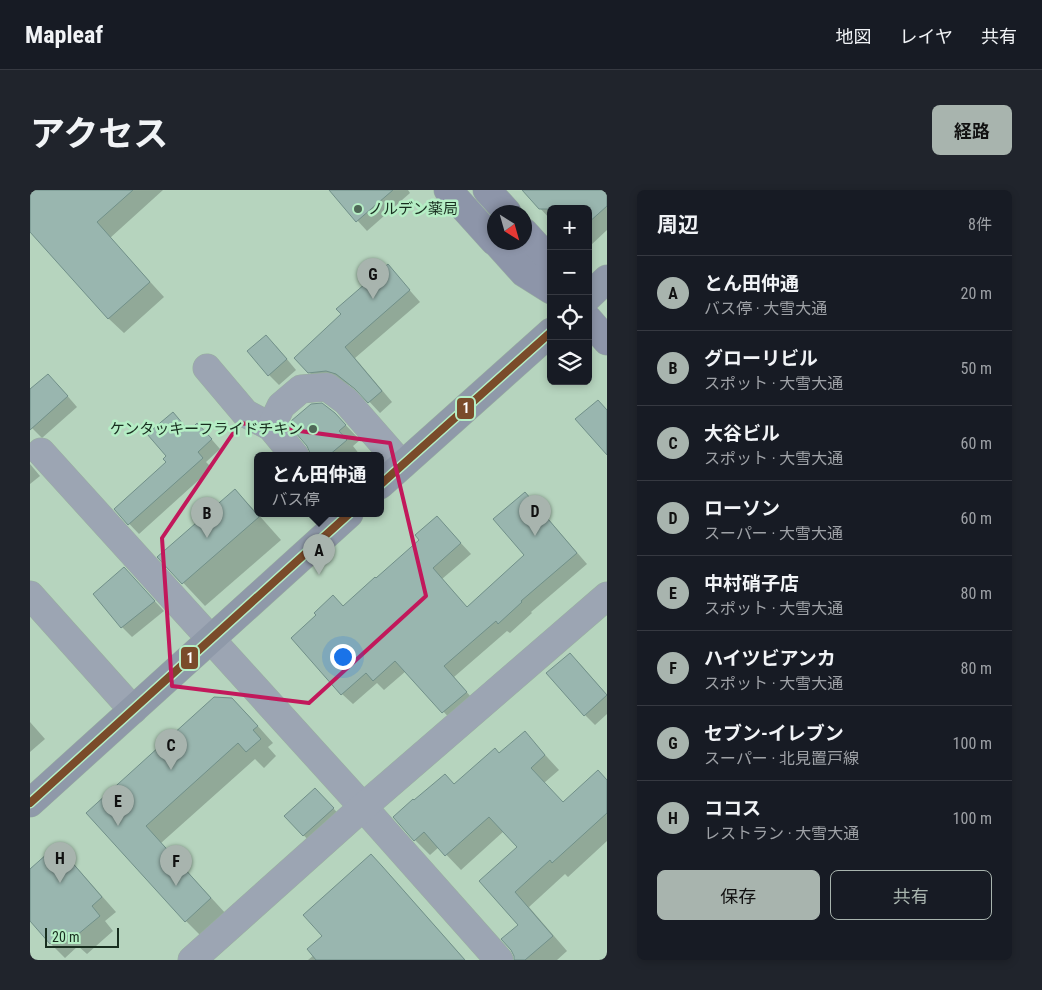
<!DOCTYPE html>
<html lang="ja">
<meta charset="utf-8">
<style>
:root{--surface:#171b24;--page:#20242c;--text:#f1f3f6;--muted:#9ea1a6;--line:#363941;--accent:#a8b4ae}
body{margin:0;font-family:"Roboto Condensed","Noto Sans JP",sans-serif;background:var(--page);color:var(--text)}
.controls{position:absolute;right:15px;top:15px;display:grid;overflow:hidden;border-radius:8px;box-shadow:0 2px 8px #0003}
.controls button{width:45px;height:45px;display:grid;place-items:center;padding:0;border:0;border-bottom:1px solid var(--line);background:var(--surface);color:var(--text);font:25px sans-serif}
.compass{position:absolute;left:457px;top:15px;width:45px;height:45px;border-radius:50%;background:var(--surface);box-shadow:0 2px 8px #0003;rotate:143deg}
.scale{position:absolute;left:15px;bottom:12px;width:74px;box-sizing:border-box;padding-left:5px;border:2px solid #182e1f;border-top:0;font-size:14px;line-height:18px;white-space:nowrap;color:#182e1f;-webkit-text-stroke:4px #b5eec5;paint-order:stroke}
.you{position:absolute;left:312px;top:466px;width:18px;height:18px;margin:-12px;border:4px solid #fff;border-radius:50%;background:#1a73e8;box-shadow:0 0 0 8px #1a73e833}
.badge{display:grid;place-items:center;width:32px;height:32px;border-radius:50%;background:var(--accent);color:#111;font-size:16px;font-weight:700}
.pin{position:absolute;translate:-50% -41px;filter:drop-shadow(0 1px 2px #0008)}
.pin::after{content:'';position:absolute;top:26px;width:18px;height:15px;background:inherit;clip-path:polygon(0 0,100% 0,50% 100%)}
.popup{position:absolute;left:224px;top:262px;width:130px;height:65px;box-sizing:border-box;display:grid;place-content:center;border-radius:8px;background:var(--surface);filter:drop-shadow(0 1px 4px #0005);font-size:16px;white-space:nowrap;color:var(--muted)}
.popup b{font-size:19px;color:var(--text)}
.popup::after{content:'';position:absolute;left:50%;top:100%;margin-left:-10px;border:10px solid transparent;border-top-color:var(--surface)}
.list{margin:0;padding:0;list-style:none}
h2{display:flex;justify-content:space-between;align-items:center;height:65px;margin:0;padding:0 20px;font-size:21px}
h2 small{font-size:16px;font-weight:400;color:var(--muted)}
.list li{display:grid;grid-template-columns:32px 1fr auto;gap:15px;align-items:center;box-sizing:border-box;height:75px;padding:0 20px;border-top:1px solid var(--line)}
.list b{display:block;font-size:19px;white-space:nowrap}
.list p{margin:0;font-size:16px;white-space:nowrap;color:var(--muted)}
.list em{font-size:16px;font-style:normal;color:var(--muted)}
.actions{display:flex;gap:10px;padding:15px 20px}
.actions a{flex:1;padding:11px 0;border:1px solid var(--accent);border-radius:8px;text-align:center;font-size:18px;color:var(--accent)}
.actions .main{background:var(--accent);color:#111}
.icon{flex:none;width:28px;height:28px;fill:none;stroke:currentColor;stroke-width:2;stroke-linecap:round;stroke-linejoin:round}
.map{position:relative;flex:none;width:577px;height:770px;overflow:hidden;border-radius:8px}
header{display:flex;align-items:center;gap:30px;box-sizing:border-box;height:70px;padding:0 25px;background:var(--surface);border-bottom:1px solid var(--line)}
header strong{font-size:24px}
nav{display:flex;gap:28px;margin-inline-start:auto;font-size:18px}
.intro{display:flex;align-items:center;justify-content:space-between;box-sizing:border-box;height:120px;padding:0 30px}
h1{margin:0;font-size:35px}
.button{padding:12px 22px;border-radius:8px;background:var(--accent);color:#111;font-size:18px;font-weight:700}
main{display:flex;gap:30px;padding:0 30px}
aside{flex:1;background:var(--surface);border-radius:8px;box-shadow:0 2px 8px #0003}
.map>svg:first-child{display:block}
</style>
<header>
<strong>Mapleaf</strong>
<nav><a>地図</a><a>レイヤ</a><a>共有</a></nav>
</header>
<div class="intro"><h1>アクセス</h1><a class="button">経路</a></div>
<main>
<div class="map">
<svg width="577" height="770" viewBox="0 0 577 770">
<rect width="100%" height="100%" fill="#b6d4be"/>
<g fill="#0003">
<path d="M 0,0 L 133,0 L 80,48 L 134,107 L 94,143 L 79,129 L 0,40 Z"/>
<path d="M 314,0 L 378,0 L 380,3 L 337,41 L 306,7 Z"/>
<path d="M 493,0 L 577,0 L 577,40 L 560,56 L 558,54 L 558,19 L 521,19 L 521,30 Z"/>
<path d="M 368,87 L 390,112 L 325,168 L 362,212 L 350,223 L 335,207 L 319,195 L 308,192 L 290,193 L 279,182 L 313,125 Z"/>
<path d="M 246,156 L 266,180 L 249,195 L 239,185 Z"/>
<path d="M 28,195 L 47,217 L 12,248 L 0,236 L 0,201 Z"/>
<path d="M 305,224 L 330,250 L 323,256 L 330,265 L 329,266 L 281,266 Z"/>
<path d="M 152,233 L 160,242 L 177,244 L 190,259 L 176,272 L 182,278 L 109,344 L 85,319 L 138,272 Z"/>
<path d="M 0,274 L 10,286 L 0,294 Z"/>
<path d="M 205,300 L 227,323 L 251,350 L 175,416 L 129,367 Z"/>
<path d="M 495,304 L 506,315 L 557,374 L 501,422 L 502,423 L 480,443 L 477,441 L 424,487 L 446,513 L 424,533 L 376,481 L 354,500 L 347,493 L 323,514 L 312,504 L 314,417 L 417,338 L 441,364 L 412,389 L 437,418 L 496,365 Z"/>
<path d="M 104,389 L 134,421 L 102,447 L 92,437 L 64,404 Z"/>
<path d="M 550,474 L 577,505 L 577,524 L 565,535 L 555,525 Z"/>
<path d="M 202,509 L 219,526 L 243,553 L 238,557 L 246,566 L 234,578 L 225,569 L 131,653 L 197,725 L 172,747 L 156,731 L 58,623 Z"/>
<path d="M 0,532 L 15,549 L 0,562 Z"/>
<path d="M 495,543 L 529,580 L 514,593 L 533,613 L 577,591 L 577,651 L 538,687 L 535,684 L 499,717 L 537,761 L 527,770 L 485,770 L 490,735 L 451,691 L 488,657 L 474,641 L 431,680 L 409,657 L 400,665 L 385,650 L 424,595 L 470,565 Z"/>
<path d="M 295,609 L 313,629 L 284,656 L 256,627 Z"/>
<path d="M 27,657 L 41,671 L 86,722 L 75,731 L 83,741 L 57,764 L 48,756 L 35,768 L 21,754 L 0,729 L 0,680 Z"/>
<path d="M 356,681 L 435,770 L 278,770 L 284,765 L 294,746 Z"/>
</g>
<g fill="#99b6af" stroke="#719089">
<path d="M 0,0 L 103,0 L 67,32 L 120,92 L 78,129 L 0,42 Z"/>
<path d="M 299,0 L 363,0 L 326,32 Z"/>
<path d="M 492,0 L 577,0 L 577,16 L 558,33 L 558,19 L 509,19 Z"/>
<path d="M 358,74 L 380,100 L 315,157 L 352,201 L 338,213 L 325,199 L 306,184 L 296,181 L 278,183 L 264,168 L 311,124 L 306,119 Z"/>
<path d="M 236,145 L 257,169 L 238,186 L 217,161 Z"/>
<path d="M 18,184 L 38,206 L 0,240 L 0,199 Z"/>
<path d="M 568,210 L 577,220 L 577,265 L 545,229 Z"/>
<path d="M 292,213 L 305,223 L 316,235 L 309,241 L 317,250 L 298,266 L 280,266 L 280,263 L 277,256 L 259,235 L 261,231 L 281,214 Z"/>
<path d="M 143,222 L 159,241 L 167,233 L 182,249 L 168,262 L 173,268 L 98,335 L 84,319 L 136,272 L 133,269 L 136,266 L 117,244 Z"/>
<path d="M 205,299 L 229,327 L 152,394 L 127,367 Z"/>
<path d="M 495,302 L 547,363 L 491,411 L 492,412 L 468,434 L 466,431 L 414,476 L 437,502 L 412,523 L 365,471 L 343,491 L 336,483 L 311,505 L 261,448 L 286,425 L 284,423 L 303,405 L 313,416 L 345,387 L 346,388 L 389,350 L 385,345 L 407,326 L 431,353 L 403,378 L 437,417 L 494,365 L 463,329 Z"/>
<path d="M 94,377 L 125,411 L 91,438 L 63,404 Z"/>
<path d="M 540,463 L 577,505 L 554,526 L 516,483 Z"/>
<path d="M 184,507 L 202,508 L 228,536 L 223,540 L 231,549 L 216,562 L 208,553 L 116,636 L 181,708 L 155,732 L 56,623 Z"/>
<path d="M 495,541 L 515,565 L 501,578 L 533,612 L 568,580 L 577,590 L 577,623 L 522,673 L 520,670 L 485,702 L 523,746 L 495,770 L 484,770 L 484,766 L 481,760 L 471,749 L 488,735 L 449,691 L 487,657 L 459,627 L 415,666 L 394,642 L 384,651 L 363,627 L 383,609 L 384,610 L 415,584 L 424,594 L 465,558 L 469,563 Z"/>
<path d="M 285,598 L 304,618 L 273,646 L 254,626 Z"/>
<path d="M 27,655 L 72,707 L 62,716 L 70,726 L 41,750 L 34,742 L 20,754 L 0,731 L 0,679 Z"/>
<path d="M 341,664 L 352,676 L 435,770 L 286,770 L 277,759 L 292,746 L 273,725 Z"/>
</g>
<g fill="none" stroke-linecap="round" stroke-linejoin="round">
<defs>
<g id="minor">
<path d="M 177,178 L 215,223 L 241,237 L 265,266"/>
<path d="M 241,237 L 251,216 L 271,199 L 297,197 L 316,211 L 372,275"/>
<path d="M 11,262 L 333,617 L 469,770"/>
<path d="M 0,405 L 103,520"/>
<path d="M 162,770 L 333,617 L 577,406"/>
</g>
<g id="major">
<path d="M 418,0 L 464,51"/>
<path d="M 457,0 L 477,22"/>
<path d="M 494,42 L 515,65 L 521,75"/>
<path d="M 466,52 L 494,83 L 521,100"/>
<path d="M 558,129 L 577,151"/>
</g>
<g id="highway">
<path d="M 558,107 L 577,89"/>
<path d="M 350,295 L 521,142"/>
<path d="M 0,613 L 319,324"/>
</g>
</defs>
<use href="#minor" stroke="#99b09f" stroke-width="29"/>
<use href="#major" stroke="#99b09f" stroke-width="29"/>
<use href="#highway" stroke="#99b09f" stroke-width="29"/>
<use href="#minor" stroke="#9ca5b3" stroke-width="28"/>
<use href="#major" stroke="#8d95a9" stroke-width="28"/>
<use href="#highway" stroke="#8f99a9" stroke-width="28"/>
<defs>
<g id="bus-1">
<path d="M 350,295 L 521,142"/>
<path d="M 0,613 L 319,324"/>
</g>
</defs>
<use href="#bus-1" stroke="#b5eec5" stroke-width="11"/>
<use href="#bus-1" stroke="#7a4b2a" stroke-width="8"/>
</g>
<path fill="none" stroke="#c2185b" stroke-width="4" stroke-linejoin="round" d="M 210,233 L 360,253 L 396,406 L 279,513 L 142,496 L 132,348 Z"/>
<g fill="#4f6857" stroke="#b5eec5" stroke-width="2">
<circle cx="328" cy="19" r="5"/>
<circle cx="283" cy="239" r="5"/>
</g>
<g text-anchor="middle" stroke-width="5" stroke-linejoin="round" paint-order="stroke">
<g font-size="15" fill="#182e1f" stroke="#b5eec5" text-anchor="start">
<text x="338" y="24">ノルデン薬局</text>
<text x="273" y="244" text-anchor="end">ケンタッキーフライドチキン</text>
</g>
</g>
<g stroke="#b5eec5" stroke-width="2">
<rect x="426" y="207" width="19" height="23" rx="5" fill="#7a4b2a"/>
<rect x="150" y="456" width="19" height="24" rx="5" fill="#7a4b2a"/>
</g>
<g font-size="14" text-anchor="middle" font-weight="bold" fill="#fff">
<text x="436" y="223">1</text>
<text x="160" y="473">1</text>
</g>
</svg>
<div class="controls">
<button>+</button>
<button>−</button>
<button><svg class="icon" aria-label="locate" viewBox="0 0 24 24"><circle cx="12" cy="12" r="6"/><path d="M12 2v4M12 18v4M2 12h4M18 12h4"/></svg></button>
<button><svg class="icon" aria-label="layers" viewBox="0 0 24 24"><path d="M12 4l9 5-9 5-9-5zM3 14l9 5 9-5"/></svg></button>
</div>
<svg class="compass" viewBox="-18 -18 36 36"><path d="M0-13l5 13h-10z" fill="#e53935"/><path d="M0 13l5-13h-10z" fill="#9ea1a6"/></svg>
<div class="scale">20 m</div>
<div class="you"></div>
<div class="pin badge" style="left:289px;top:385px">A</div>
<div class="popup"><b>とん田仲通</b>バス停</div>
<div class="pin badge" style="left:177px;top:348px">B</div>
<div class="pin badge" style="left:141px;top:580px">C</div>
<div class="pin badge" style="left:505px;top:346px">D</div>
<div class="pin badge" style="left:88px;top:636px">E</div>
<div class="pin badge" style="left:146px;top:696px">F</div>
<div class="pin badge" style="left:343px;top:109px">G</div>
<div class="pin badge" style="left:30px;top:693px">H</div>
</div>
<aside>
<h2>周辺<small>8件</small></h2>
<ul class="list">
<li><span class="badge">A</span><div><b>とん田仲通</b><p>バス停 · 大雪大通</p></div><em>20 m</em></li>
<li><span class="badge">B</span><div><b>グローリビル</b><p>スポット · 大雪大通</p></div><em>50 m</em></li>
<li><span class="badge">C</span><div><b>大谷ビル</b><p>スポット · 大雪大通</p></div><em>60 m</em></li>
<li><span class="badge">D</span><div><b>ローソン</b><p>スーパー · 大雪大通</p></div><em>60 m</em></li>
<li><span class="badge">E</span><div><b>中村硝子店</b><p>スポット · 大雪大通</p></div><em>80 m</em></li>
<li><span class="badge">F</span><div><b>ハイツビアンカ</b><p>スポット · 大雪大通</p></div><em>80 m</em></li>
<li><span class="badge">G</span><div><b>セブン-イレブン</b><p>スーパー · 北見置戸線</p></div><em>100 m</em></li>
<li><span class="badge">H</span><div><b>ココス</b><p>レストラン · 大雪大通</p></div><em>100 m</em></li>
</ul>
<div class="actions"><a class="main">保存</a><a>共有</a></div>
</aside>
</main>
